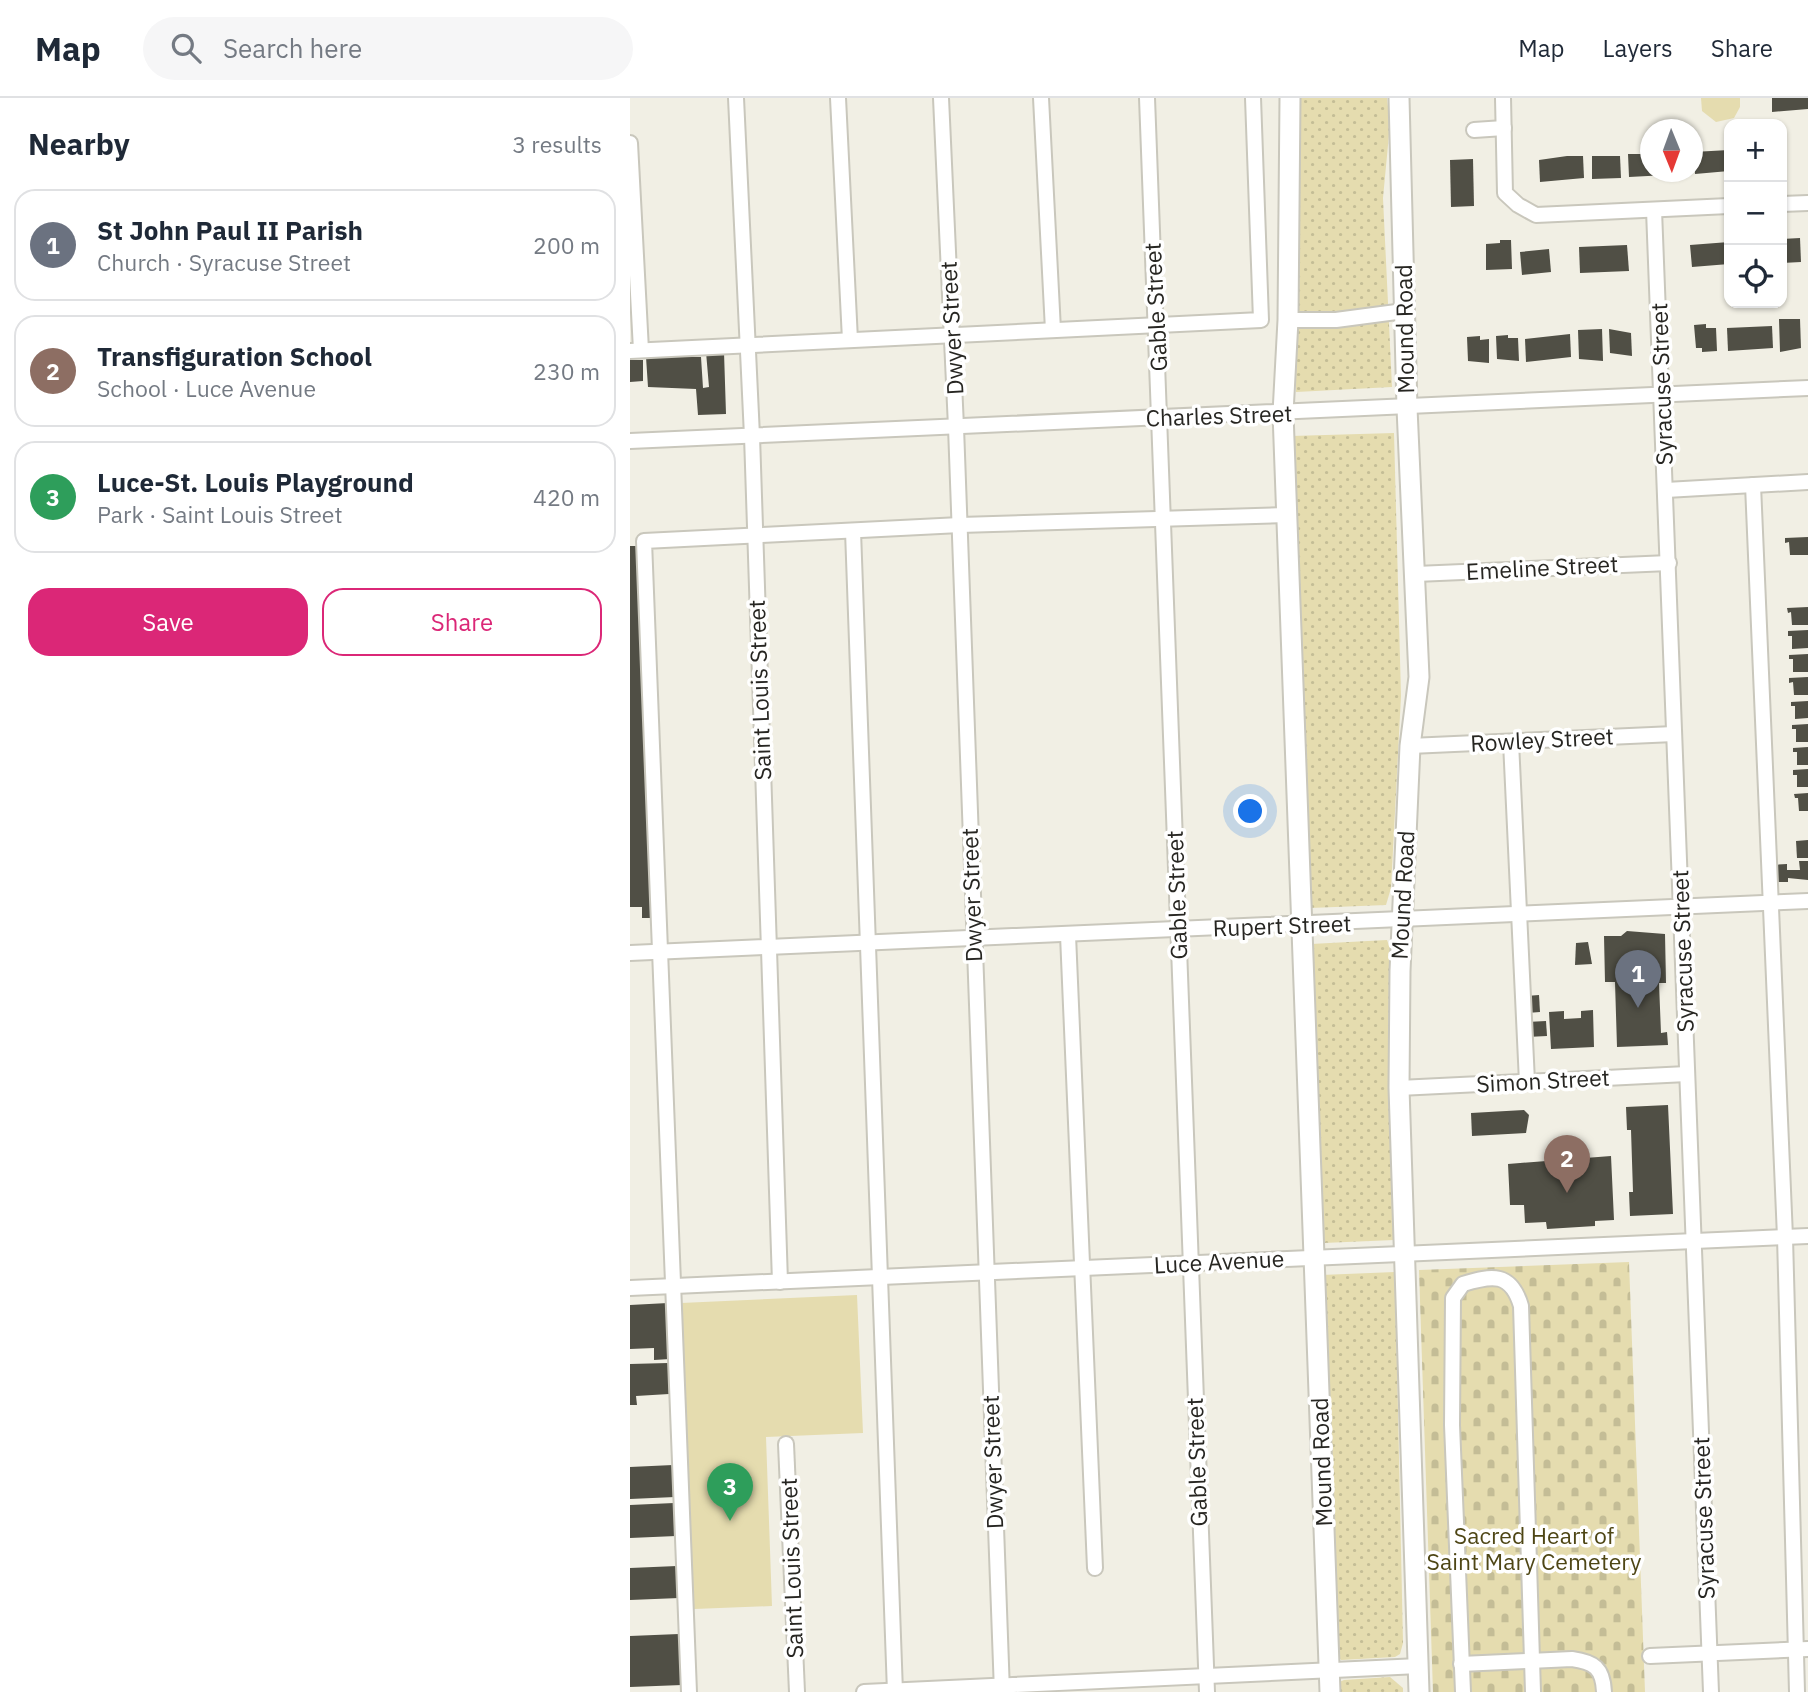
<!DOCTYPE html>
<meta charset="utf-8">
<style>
:root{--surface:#fff;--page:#f6f6f7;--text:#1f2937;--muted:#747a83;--line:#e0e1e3;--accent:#db2777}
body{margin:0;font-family:"IBM Plex Sans",sans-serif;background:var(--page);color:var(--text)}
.controls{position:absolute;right:21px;top:21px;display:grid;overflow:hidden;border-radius:14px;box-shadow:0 2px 5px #0004}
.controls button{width:63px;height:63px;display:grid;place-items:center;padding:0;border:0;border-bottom:2px solid var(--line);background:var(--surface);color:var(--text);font:35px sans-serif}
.compass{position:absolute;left:1010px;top:21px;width:63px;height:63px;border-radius:50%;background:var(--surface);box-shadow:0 2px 5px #0004;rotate:179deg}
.you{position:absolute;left:621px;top:714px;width:24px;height:24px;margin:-18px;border:5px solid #fff;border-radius:50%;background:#1a73e8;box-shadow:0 0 0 10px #1a73e833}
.badge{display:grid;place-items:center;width:46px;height:46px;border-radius:50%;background:var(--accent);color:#fff;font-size:23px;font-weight:700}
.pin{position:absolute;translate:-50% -58px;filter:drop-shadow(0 2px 4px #0008)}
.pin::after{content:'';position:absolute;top:37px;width:24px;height:21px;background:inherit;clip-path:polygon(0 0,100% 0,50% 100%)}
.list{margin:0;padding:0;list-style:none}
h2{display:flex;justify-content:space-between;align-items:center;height:91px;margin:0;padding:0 28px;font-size:30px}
h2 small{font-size:23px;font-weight:400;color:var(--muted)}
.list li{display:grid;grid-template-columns:46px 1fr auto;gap:21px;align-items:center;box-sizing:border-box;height:112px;margin:0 14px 14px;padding:0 14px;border:2px solid var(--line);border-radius:21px}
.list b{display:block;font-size:26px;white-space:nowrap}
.list p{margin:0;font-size:23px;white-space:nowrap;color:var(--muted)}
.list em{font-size:23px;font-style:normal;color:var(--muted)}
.actions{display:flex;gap:14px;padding:21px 28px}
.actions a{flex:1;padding:16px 0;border:2px solid var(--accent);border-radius:21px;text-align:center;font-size:24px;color:var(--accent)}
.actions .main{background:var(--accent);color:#fff}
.icon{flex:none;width:38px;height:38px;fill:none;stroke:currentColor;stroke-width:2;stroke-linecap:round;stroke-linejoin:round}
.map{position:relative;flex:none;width:1178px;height:1594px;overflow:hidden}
header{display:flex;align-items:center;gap:42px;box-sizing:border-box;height:98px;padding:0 35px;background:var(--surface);border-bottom:2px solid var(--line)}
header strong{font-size:33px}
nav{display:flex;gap:38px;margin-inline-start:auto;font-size:24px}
.search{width:490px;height:63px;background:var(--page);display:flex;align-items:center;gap:18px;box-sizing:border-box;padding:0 24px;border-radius:38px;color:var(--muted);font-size:26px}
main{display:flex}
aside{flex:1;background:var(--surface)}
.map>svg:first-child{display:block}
</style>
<header>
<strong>Map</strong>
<div class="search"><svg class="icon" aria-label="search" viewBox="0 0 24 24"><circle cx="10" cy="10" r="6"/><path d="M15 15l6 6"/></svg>Search here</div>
<nav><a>Map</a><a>Layers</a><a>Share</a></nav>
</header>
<main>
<aside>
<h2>Nearby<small>3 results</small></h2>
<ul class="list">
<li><span class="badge" style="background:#6b7280">1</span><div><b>St John Paul II Parish</b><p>Church · Syracuse Street</p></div><em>200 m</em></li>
<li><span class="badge" style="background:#8d6e63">2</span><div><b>Transfiguration School</b><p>School · Luce Avenue</p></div><em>230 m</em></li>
<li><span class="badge" style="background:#2e9e5b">3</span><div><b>Luce-St. Louis Playground</b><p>Park · Saint Louis Street</p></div><em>420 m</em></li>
</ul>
<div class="actions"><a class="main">Save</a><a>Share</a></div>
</aside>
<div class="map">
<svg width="1178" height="1594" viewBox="0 0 1178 1594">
<defs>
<pattern id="grass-dots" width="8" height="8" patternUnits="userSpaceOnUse" patternTransform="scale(1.75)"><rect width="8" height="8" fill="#e5dcaf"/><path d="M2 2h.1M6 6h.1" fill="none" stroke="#c4bd96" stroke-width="1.8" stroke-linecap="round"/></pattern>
<pattern id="cemetery-stones" width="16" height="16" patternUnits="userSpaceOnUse" patternTransform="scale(1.75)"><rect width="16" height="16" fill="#e5dcaf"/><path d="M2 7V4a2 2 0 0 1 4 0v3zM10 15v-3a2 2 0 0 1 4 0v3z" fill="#c4bd96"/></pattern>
</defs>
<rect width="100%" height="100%" fill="#f1efe4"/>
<g fill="url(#grass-dots)">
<path d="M 667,0 L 757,0 L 760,26 L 753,100 L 762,289 L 666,294 Z"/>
<path d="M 764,335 L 771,598 L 761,790 L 756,807 L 680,810 L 661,338 Z"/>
<path d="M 757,842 L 761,853 L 764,1142 L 693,1145 L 681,846 Z"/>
<path d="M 765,1174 L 773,1545 L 770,1556 L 765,1559 L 711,1562 L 707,1557 L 691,1177 Z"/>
<path d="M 760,1579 L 773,1590 L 773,1594 L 705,1594 L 707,1585 L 714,1582 Z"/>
</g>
<path fill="url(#cemetery-stones)" d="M 999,1164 L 1015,1594 L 803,1594 L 789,1172 Z"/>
<g fill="#e5dcaf">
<path d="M 1071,0 L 1110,0 L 1110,9 L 1104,20 L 1086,24 L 1072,13 Z"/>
<path d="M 227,1197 L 233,1335 L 136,1339 L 142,1508 L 64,1511 L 51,1205 Z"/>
</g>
<g fill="#504f45">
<path d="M 1142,0 L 1178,0 L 1178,11 L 1142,14 Z"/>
<path d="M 1099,52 L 1099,73 L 1065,76 L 1063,54 Z"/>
<path d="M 998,56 L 1020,56 L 1020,74 L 1056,74 L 1056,76 L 999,79 Z"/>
<path d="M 937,58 L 953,58 L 954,80 L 910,84 L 909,62 Z"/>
<path d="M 962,58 L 990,58 L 991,80 L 962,81 Z"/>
<path d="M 843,61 L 844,108 L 821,109 L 820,62 Z"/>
<path d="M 1170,140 L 1171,164 L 1152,165 L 1152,141 Z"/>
<path d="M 870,142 L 881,142 L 882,171 L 856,172 L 856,146 L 870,145 Z"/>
<path d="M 1099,144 L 1099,166 L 1062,169 L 1060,147 Z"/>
<path d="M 997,147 L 999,173 L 950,175 L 949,149 Z"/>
<path d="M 919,151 L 921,174 L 892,177 L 890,154 Z"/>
<path d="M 1149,221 L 1170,221 L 1171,250 L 1150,254 Z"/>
<path d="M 1076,226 L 1076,230 L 1086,230 L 1087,253 L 1072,254 L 1072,250 L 1066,250 L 1064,227 Z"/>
<path d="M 1142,228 L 1143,250 L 1098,253 L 1097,230 Z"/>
<path d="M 972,231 L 973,263 L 949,261 L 948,232 Z"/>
<path d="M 979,231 L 1001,235 L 1002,258 L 980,255 Z"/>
<path d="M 940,236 L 941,259 L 896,264 L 895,241 Z"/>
<path d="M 878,237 L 878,240 L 888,240 L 889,263 L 867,261 L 866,238 Z"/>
<path d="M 850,238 L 850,242 L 859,241 L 859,265 L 838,263 L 837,239 Z"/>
<path d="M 76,254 L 94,254 L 96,316 L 68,317 L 66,291 L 18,289 L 16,259 L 71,259 L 73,290 L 79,289 Z"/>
<path d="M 0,262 L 13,262 L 13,283 L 0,284 Z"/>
<path d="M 1178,439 L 1178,457 L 1160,457 L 1159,444 L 1155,445 L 1155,440 Z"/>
<path d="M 0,448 L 11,448 L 25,820 L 12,820 L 12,809 L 0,809 Z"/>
<path d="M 1178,509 L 1178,527 L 1162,527 L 1161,514 L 1158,515 L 1157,510 Z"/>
<path d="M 1178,532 L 1178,550 L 1162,551 L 1162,538 L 1158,538 L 1158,533 Z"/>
<path d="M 1178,556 L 1178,574 L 1163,574 L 1163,561 L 1159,561 L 1159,557 Z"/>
<path d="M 1178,579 L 1178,597 L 1164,597 L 1163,584 L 1159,585 L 1159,580 Z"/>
<path d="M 1178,603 L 1178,620 L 1165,621 L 1165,608 L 1161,608 L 1161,604 Z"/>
<path d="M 1178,626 L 1178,644 L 1166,644 L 1166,631 L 1162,631 L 1162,627 Z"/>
<path d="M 1178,649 L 1178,667 L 1167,667 L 1167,654 L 1163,654 L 1163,650 Z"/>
<path d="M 1178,671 L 1178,689 L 1167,689 L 1167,677 L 1163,677 L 1163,672 Z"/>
<path d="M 1178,695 L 1178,713 L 1169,713 L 1168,700 L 1165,700 L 1164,696 Z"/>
<path d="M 1178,742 L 1178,760 L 1167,760 L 1166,743 Z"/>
<path d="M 1169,763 L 1178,763 L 1178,782 L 1158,780 L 1158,784 L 1143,784 L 1142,767 L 1157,766 L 1157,772 L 1170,772 Z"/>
<path d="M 997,833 L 1035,836 L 1036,885 L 1029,885 L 1031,935 L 1037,934 L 1038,947 L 987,949 L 985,884 L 975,884 L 974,838 L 991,838 Z"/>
<path d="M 958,844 L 962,866 L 945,867 L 946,845 Z"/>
<path d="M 909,897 L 910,914 L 897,915 L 896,898 Z"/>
<path d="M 963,912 L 964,949 L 921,951 L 919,914 L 934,913 L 934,921 L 951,920 L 951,913 Z"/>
<path d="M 916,923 L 917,938 L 897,939 L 897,924 Z"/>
<path d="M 1038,1007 L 1043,1116 L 1000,1118 L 999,1094 L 1003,1094 L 1001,1032 L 997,1032 L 996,1009 Z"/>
<path d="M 894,1012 L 899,1017 L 896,1035 L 842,1038 L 841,1015 Z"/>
<path d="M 981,1058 L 984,1122 L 965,1123 L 965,1128 L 917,1131 L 916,1124 L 895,1125 L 894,1107 L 880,1107 L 878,1066 Z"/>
<path d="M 38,1205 L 40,1261 L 24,1262 L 24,1250 L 0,1251 L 0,1207 Z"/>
<path d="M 38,1265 L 39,1296 L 6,1298 L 7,1307 L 0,1307 L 0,1266 Z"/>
<path d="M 43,1367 L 45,1399 L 0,1401 L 0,1369 Z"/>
<path d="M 44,1405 L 46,1438 L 0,1440 L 0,1407 Z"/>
<path d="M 47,1468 L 49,1500 L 0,1502 L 0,1470 Z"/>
<path d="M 49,1536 L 52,1587 L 0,1589 L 0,1538 Z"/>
</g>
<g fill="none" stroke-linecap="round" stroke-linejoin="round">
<defs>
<g id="minor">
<path d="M 106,0 L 122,338 L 150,1184"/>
<path d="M 208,0 L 220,242"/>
<path d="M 311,0 L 326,329 L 372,1594"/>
<path d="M 411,0 L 423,232"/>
<path d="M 517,0 L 577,1594"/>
<path d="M 873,0 L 875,95 L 888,107 L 906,117 L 1099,108"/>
<path d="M 844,32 L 874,30"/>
<path d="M 0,45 L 11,252"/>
<path d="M 1152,106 L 1178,105"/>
<path d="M 1024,112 L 1081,1594"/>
<path d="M 658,222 L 706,222 L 774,213"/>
<path d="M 0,253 L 631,222 L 623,0"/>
<path d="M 0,343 L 1178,290"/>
<path d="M 1123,387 L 1155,1139 L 1167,1594"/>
<path d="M 1036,392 L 1178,384"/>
<path d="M 223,433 L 265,1594"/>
<path d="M 786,476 L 1039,465"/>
<path d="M 881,644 L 897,984"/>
<path d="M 780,648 L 1044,636"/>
<path d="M 438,837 L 465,1470"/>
<path d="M 0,855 L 1178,803"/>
<path d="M 769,990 L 1057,976"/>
<path d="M 0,1190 L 1178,1138"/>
<path d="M 156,1346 L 167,1594"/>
<path d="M 1020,1558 L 1178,1551"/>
<path d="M 831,1566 L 942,1561 C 964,1564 973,1570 974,1594"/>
<path d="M 59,1594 L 14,443 L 330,427 L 657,417"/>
<path d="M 234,1594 L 789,1568"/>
<path d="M 833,1594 L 822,1327 L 823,1200 L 833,1186 C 862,1177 881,1174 891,1208 L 903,1594"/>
</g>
<g id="major">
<path d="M 660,0 L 658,222 L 653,315 L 700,1594"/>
<path d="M 769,0 L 777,310 L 789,579 L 780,648 L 770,873 L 769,990 L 789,1594"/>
</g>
</defs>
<use href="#minor" stroke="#c9c7bc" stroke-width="18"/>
<use href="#major" stroke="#c9c7bc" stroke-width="23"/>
<use href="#minor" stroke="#fff" stroke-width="14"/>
<use href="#major" stroke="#fff" stroke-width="19"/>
</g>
<g text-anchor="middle" stroke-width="7" stroke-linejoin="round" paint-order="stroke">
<g font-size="23" fill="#272622" stroke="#fff">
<text transform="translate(526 209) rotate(-93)" y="8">Gable Street</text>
<text transform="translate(322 230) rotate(-93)" y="8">Dwyer Street</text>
<text transform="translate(775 231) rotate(-91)" y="8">Mound Road</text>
<text transform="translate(1032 286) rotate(-92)" y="8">Syracuse Street</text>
<text transform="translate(589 318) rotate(-2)" y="8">Charles Street</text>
<text transform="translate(912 470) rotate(-3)" y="8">Emeline Street</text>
<text transform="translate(130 592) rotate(-92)" y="8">Saint Louis Street</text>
<text transform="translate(912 642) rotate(-3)" y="8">Rowley Street</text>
<text transform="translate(342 797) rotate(-92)" y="8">Dwyer Street</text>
<text transform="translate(547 797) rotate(-92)" y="8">Gable Street</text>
<text transform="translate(773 797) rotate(-87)" y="8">Mound Road</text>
<text transform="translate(652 828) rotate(-2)" y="8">Rupert Street</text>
<text transform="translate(1053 853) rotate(-92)" y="8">Syracuse Street</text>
<text transform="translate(913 983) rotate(-3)" y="8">Simon Street</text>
<text transform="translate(589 1164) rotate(-3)" y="8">Luce Avenue</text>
<text transform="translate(363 1364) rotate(-92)" y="8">Dwyer Street</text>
<text transform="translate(567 1364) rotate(-92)" y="8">Gable Street</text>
<text transform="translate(692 1364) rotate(-92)" y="8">Mound Road</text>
<text transform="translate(1074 1420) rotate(-92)" y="8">Syracuse Street</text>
<text transform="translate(162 1470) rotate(-92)" y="8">Saint Louis Street</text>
</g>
<g font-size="23" fill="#4e4615" stroke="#fff">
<text x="904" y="1446">Sacred Heart of<tspan x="904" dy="26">Saint Mary Cemetery</tspan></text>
</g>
</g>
</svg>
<div class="controls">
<button>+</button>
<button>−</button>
<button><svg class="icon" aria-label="locate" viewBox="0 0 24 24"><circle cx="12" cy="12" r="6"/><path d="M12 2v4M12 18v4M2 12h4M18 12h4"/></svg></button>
</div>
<svg class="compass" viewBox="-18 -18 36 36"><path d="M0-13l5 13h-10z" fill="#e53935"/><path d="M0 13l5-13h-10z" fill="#747a83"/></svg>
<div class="you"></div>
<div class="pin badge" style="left:1008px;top:910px;background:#6b7280">1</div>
<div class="pin badge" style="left:937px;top:1095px;background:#8d6e63">2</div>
<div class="pin badge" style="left:100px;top:1423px;background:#2e9e5b">3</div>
</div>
</main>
